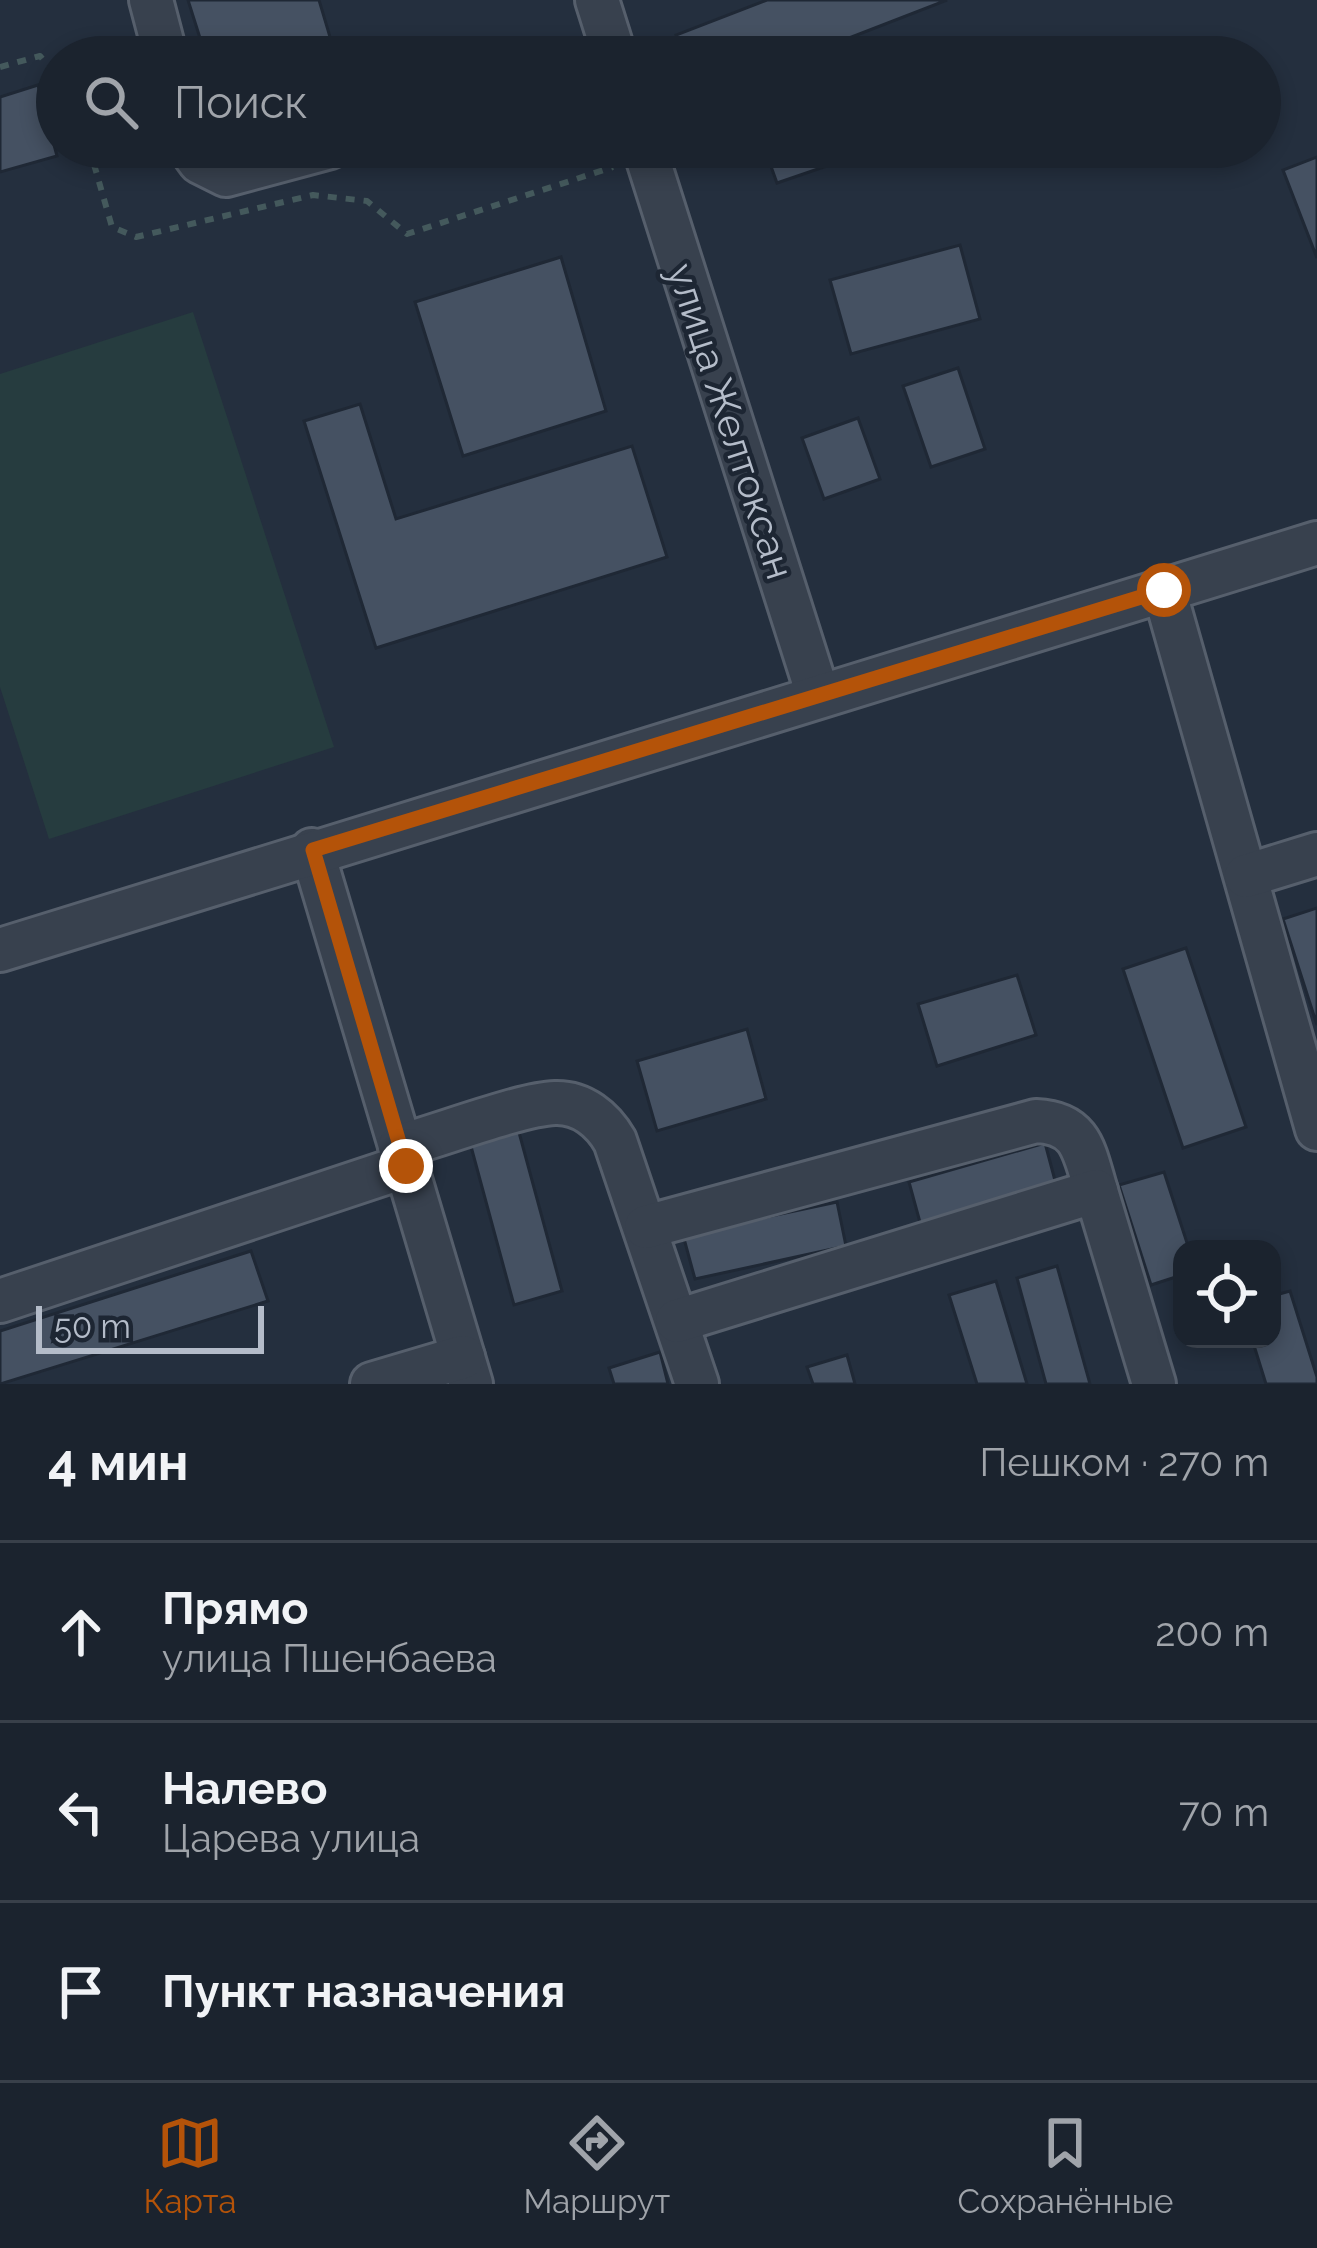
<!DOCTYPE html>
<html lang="ru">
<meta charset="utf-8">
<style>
:root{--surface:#1b232e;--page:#282f3a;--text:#f1f3f6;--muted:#a0a4aa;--line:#39404a;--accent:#b45309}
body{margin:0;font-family:Raleway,sans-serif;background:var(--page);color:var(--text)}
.controls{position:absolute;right:36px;bottom:36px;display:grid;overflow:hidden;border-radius:24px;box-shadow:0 6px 18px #0003}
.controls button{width:108px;height:108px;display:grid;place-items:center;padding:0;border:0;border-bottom:3px solid var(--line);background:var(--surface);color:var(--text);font:60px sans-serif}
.scale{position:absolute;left:36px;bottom:30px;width:228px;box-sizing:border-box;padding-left:12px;border:6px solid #b4bcc9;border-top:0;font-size:33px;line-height:42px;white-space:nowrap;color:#b4bcc9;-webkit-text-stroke:9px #1d2633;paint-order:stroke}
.stop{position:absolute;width:36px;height:36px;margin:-27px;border:9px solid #b45309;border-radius:50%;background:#fff}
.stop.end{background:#b45309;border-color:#fff;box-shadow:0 3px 12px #0008}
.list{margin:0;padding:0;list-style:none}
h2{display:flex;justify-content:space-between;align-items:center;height:156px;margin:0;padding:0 48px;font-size:51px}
h2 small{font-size:39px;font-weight:400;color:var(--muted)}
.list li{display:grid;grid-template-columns:78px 1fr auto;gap:36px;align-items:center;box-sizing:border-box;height:180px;padding:0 48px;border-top:3px solid var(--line)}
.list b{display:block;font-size:45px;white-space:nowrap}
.list p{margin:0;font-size:39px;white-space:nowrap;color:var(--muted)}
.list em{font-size:39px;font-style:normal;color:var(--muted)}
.icon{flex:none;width:66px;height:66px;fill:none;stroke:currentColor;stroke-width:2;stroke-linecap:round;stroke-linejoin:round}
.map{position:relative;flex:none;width:1317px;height:1384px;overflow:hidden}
.search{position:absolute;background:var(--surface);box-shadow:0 6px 18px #0003;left:36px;right:36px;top:36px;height:132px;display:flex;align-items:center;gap:30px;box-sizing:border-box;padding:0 42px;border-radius:66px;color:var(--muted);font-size:45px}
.sheet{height:696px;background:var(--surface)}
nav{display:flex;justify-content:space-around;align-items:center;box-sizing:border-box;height:168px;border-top:3px solid var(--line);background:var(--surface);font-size:33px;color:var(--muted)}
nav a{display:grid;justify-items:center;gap:6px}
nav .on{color:var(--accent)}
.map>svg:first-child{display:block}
</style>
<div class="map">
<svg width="1317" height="1384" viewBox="0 0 1317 1384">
<rect width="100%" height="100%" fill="#242f3e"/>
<path fill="#263c3f" d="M 193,312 L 334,747 L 49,839 L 0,687 L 0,374 Z"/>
<g fill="#455162" stroke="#1f2835" stroke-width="3">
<path d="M 188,0 L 319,0 L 336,57 L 206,57 Z"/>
<path d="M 767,0 L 947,0 L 800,57 L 684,57 L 676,35 Z"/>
<path d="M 38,85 L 57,156 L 0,172 L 0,97 Z"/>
<path d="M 764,147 L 850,147 L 853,157 L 777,183 Z"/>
<path d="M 1317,157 L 1317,258 L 1283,170 Z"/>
<path d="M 960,245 L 980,319 L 851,354 L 830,280 Z"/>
<path d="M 561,257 L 606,411 L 463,456 L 415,302 Z"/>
<path d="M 958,368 L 985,449 L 931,467 L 903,386 Z"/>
<path d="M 360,404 L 396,519 L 632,446 L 667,557 L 376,648 L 304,421 Z"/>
<path d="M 858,418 L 880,479 L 824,499 L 802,438 Z"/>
<path d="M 1317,908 L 1317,1025 L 1283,919 Z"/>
<path d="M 1186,948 L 1246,1127 L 1183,1148 L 1123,969 Z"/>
<path d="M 1017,975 L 1036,1035 L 937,1066 L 918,1004 Z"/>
<path d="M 747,1029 L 766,1099 L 657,1131 L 637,1061 Z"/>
<path d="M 517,1125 L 562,1291 L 514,1305 L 469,1139 Z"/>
<path d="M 1045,1143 L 1057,1188 L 921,1226 L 909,1182 Z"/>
<path d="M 1164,1172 L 1189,1249 L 1182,1249 L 1182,1275 L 1151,1285 L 1119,1185 Z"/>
<path d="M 837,1202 L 846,1246 L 695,1279 L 683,1235 Z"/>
<path d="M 251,1251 L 268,1301 L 0,1384 L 0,1331 Z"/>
<path d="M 1057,1266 L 1090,1384 L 1046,1384 L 1017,1278 Z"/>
<path d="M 996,1281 L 1027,1384 L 977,1384 L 949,1295 Z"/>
<path d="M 1290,1291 L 1317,1377 L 1317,1384 L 1266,1384 L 1252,1339 L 1272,1339 L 1272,1296 Z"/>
<path d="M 660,1352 L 668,1384 L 614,1384 L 609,1368 Z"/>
<path d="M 847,1355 L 855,1384 L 813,1384 L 807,1367 Z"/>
</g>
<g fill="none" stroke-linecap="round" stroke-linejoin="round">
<defs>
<g id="minor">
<path d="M 151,0 L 166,57"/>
<path d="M 597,0 L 615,57"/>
<path d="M 189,147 L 200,162 L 226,175 L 330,147"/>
<path d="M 644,147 L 818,695"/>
<path d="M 1164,590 L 1317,1129"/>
<path d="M 312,850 L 471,1384"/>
<path d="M 1246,876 L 1317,854"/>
<path d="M 0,950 L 1317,543"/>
<path d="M 400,1146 C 438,1136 521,1104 555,1103 C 582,1102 603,1120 615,1141 L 697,1384"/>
<path d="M 646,1227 L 1036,1121 C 1082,1123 1084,1151 1096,1191"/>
<path d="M 0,1301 L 406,1166"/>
<path d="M 677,1321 L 1096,1191 L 1154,1384"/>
<path d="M 372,1384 L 463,1357"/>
</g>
</defs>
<use href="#minor" stroke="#565f6c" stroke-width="48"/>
<g stroke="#44595c" stroke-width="6" stroke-dasharray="9 9" stroke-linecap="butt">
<path d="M 0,67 L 40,56 L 57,76"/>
<path d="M 89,147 L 112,227 L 136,237 L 313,195 L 367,201 L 407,234 L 613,167"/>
</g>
<use href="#minor" stroke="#38414e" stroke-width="42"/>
</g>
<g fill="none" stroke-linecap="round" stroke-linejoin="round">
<path stroke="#b45309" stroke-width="15" d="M 406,1166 L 313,850 L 1164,590"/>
</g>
<g text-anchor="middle" stroke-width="9" stroke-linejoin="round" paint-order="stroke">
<g font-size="39" fill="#b4bcc9" stroke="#1d2633">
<text transform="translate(731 421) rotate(72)" y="14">улица Желтоксан</text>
</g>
</g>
</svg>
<div class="controls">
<button><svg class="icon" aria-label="locate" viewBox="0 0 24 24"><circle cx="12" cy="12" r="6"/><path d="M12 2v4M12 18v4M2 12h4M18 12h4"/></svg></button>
</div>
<div class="scale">50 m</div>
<div class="stop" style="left:1164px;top:590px"></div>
<div class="stop end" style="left:406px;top:1166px"></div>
<div class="search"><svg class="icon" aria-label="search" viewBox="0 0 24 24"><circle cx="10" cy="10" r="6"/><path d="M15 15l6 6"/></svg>Поиск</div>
</div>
<section class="sheet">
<h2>4 мин<small>Пешком · 270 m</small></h2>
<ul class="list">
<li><svg class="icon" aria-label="ahead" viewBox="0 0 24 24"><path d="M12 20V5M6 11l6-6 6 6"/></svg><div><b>Прямо</b><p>улица Пшенбаева</p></div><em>200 m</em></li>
<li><svg class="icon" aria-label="left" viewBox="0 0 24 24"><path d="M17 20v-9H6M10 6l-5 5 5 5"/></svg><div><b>Налево</b><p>Царева улица</p></div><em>70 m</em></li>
<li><svg class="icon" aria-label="arrive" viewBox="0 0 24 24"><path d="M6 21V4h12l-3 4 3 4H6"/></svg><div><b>Пункт назначения</b></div></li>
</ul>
</section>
<nav>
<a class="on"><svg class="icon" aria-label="map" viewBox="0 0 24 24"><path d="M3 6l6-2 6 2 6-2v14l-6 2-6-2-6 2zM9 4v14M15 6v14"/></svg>Карта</a>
<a><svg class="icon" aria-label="directions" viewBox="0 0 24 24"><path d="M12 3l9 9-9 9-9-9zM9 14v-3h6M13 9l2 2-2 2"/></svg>Маршрут</a>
<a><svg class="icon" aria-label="saved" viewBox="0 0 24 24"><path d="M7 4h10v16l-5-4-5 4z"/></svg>Сохранённые</a>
</nav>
